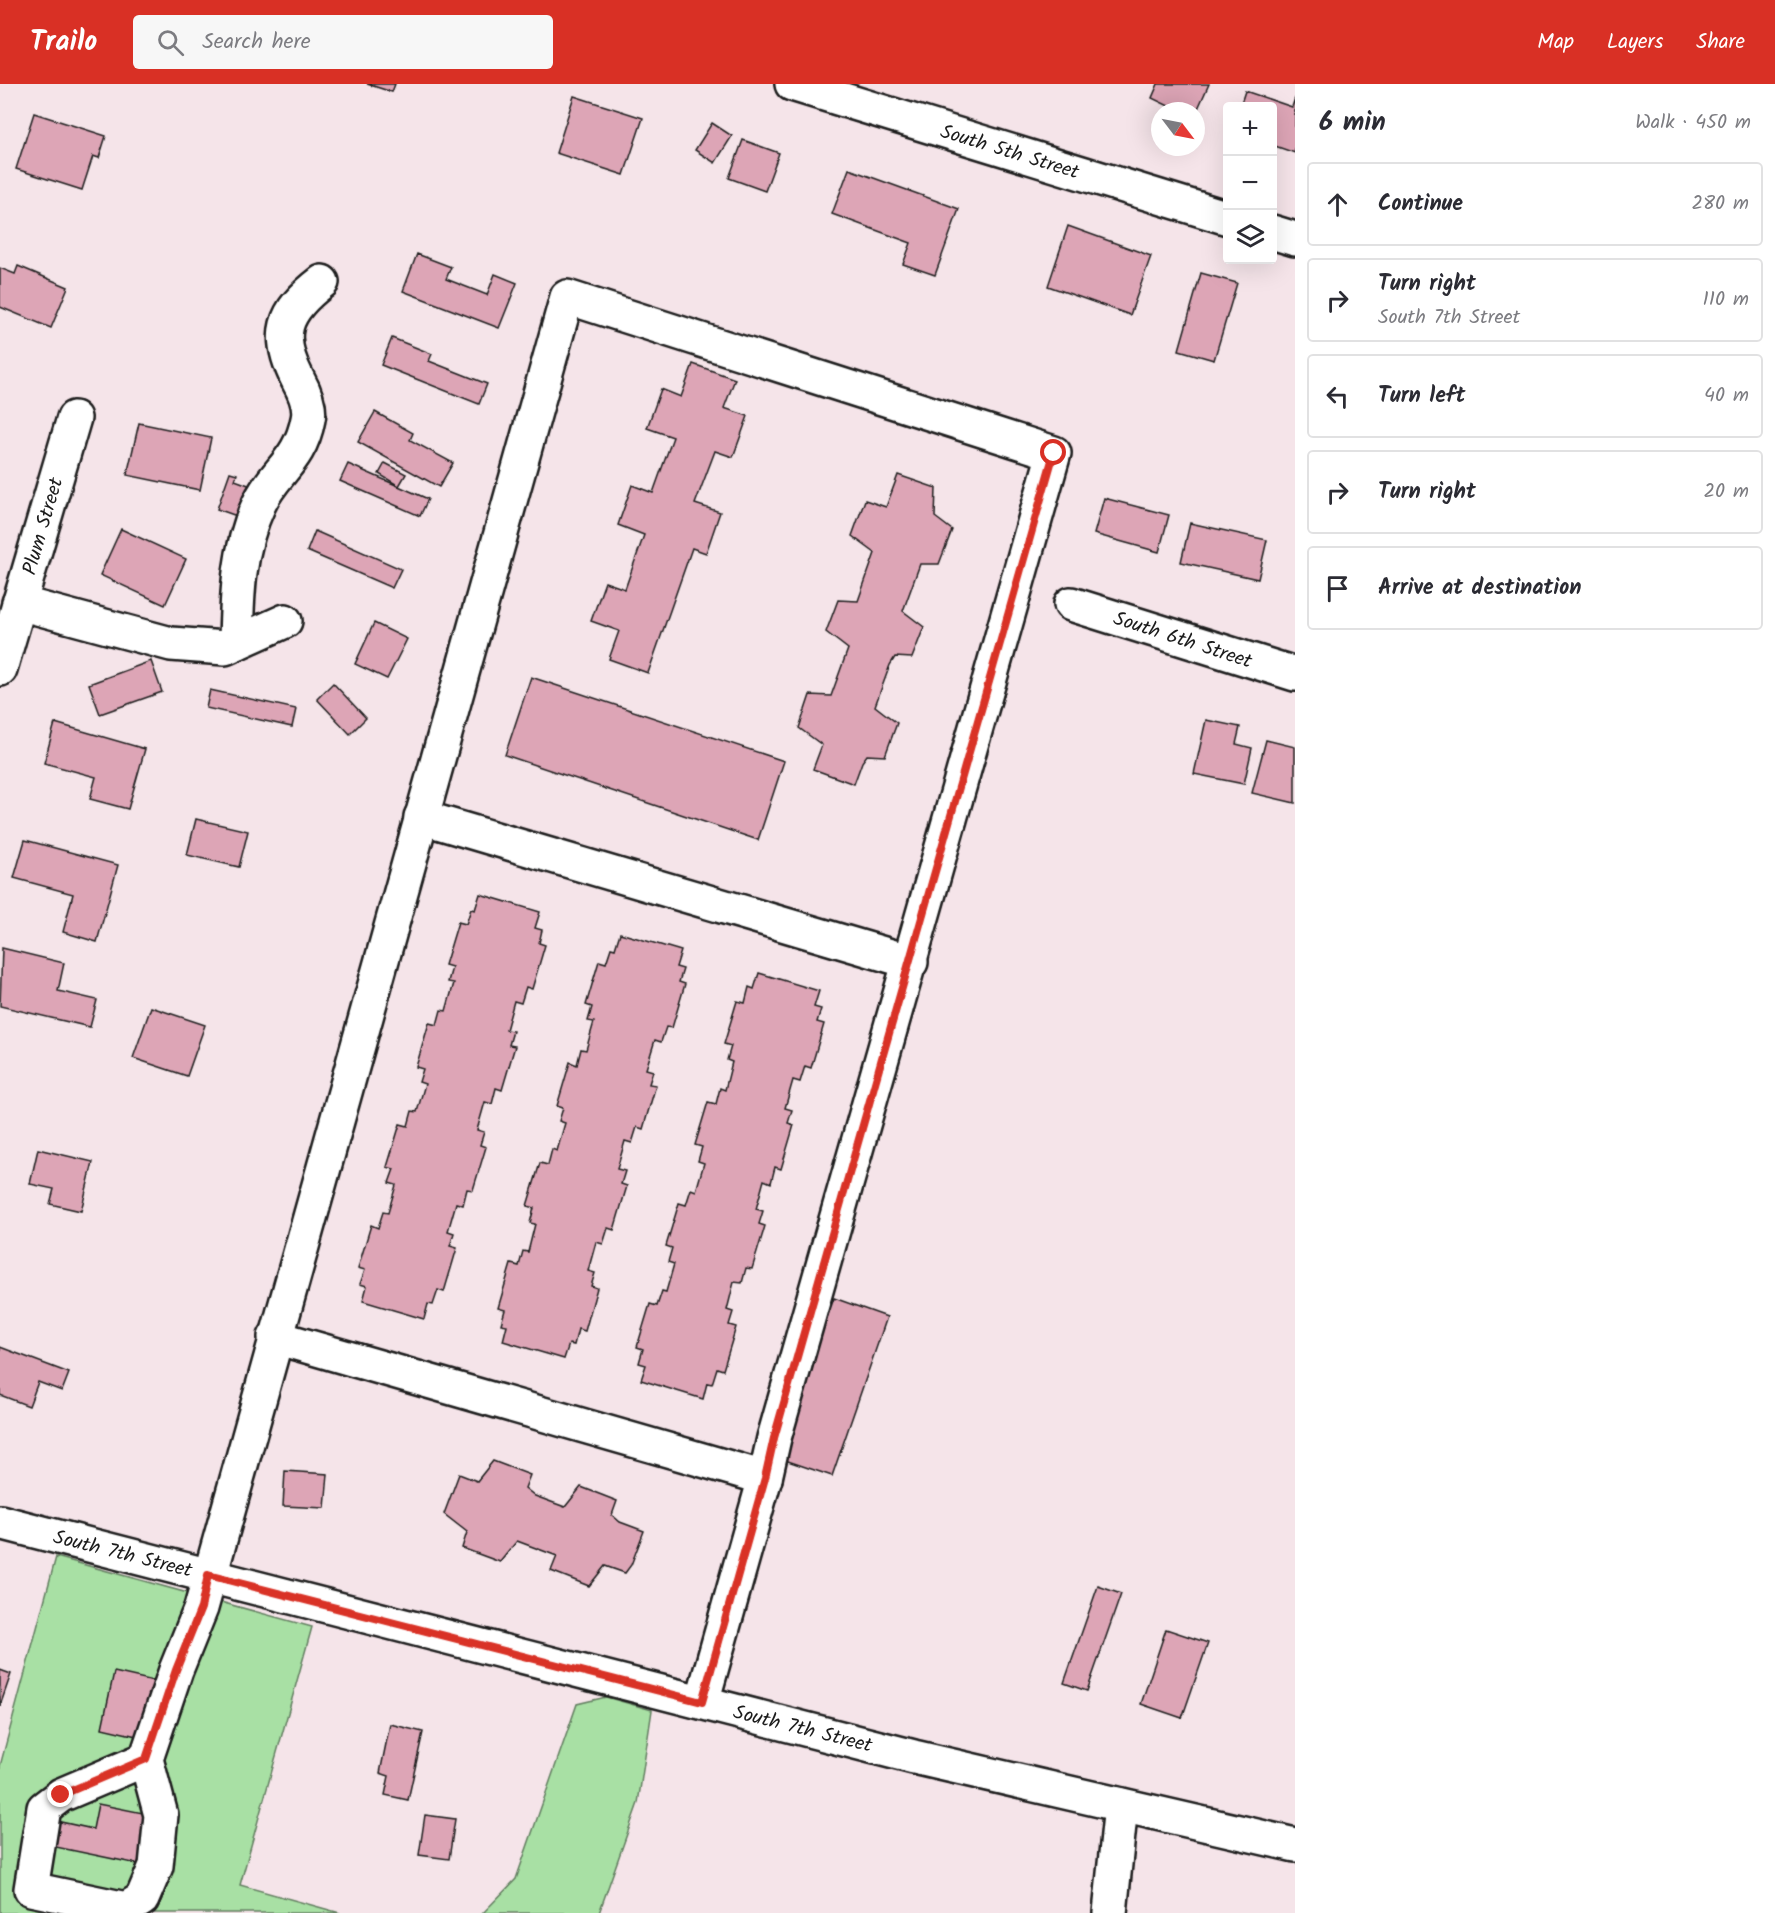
<!DOCTYPE html>
<meta charset="utf-8">
<style>
:root{--surface:#fff;--page:#f7f7f7;--text:#2b2b33;--muted:#7c7c81;--line:#e1e1e2;--accent:#d93025}
body{margin:0;font-family:Kalam,sans-serif;background:var(--page);color:var(--text)}
.controls{position:absolute;right:18px;top:18px;display:grid;overflow:hidden;border-radius:6px;box-shadow:0 6px 24px #0002}
.controls button{width:54px;height:54px;display:grid;place-items:center;padding:0;border:0;border-bottom:2px solid var(--line);background:var(--surface);color:var(--text);font:30px sans-serif}
.compass{position:absolute;left:1151px;top:18px;width:54px;height:54px;border-radius:50%;background:var(--surface);box-shadow:0 6px 24px #0002;rotate:122deg}
.stop{position:absolute;width:18px;height:18px;margin:-14px;border:4px solid #d93025;border-radius:50%;background:#fff}
.stop.end{background:#d93025;border-color:#fff;box-shadow:0 2px 6px #0008}
.list{margin:0;padding:0;list-style:none}
h2{display:flex;justify-content:space-between;align-items:center;height:78px;margin:0;padding:0 24px;font-size:26px}
h2 small{font-size:20px;font-weight:400;color:var(--muted)}
.list li{display:grid;grid-template-columns:39px 1fr auto;gap:18px;align-items:center;box-sizing:border-box;height:84px;margin:0 12px 12px;padding:0 12px;border:2px solid var(--line);border-radius:6px}
.list b{display:block;font-size:22px;white-space:nowrap}
.list p{margin:0;font-size:20px;white-space:nowrap;color:var(--muted)}
.list em{font-size:20px;font-style:normal;color:var(--muted)}
.icon{flex:none;width:33px;height:33px;fill:none;stroke:currentColor;stroke-width:2;stroke-linecap:round;stroke-linejoin:round}
.map{position:relative;flex:none;width:1295px;height:1829px;overflow:hidden}
header{display:flex;align-items:center;gap:36px;box-sizing:border-box;height:84px;padding:0 30px;background:var(--accent);color:#fff}
header strong{font-size:28px}
nav{display:flex;gap:33px;margin-inline-start:auto;font-size:21px}
.search{width:420px;height:54px;background:var(--page);display:flex;align-items:center;gap:15px;box-sizing:border-box;padding:0 21px;border-radius:6px;color:var(--muted);font-size:22px}
main{display:flex}
aside{flex:1;background:var(--surface)}
.map>svg:first-child{display:block}
</style>
<header>
<strong>Trailo</strong>
<div class="search"><svg class="icon" aria-label="search" viewBox="0 0 24 24"><circle cx="10" cy="10" r="6"/><path d="M15 15l6 6"/></svg>Search here</div>
<nav><a>Map</a><a>Layers</a><a>Share</a></nav>
</header>
<main>
<div class="map">
<svg width="1295" height="1829" viewBox="0 0 1295 1829">
<rect width="100%" height="100%" fill="#f5e4e9"/>
<filter id="ink" filterUnits="userSpaceOnUse"><feTurbulence type="fractalNoise" baseFrequency=".0167" numOctaves="2"/><feDisplacementMap in="SourceGraphic" scale="12" xChannelSelector="R" yChannelSelector="G"/><feConvolveMatrix kernelMatrix="1 2 1 2 8 2 1 2 1" color-interpolation-filters="sRGB"/></filter>
<g filter="url(#ink)">
<g fill="#a8e0a4" stroke="#627e60" stroke-width="1.5">
<path d="M 56,1473 L 312,1543 L 240,1801 L 340,1829 L 0,1829 L 0,1682 Z"/>
<path d="M 606,1613 L 652,1626 L 638,1719 L 599,1829 L 483,1829 L 516,1795 L 577,1620 Z"/>
</g>
<g fill="#dda5b6" stroke="#1c1c1c" stroke-width="1.5">
<path d="M 367,0 L 395,0 L 392,8 Z"/>
<path d="M 1158,0 L 1209,0 L 1196,29 L 1179,27 L 1152,14 Z"/>
<path d="M 1245,7 L 1292,23 L 1295,14 L 1295,69 L 1272,61 L 1272,22 L 1240,22 Z"/>
<path d="M 574,12 L 643,34 L 624,91 L 556,69 Z"/>
<path d="M 34,29 L 106,52 L 99,74 L 93,72 L 82,106 L 16,85 Z"/>
<path d="M 712,39 L 732,52 L 715,79 L 695,66 Z"/>
<path d="M 743,56 L 779,69 L 765,107 L 729,94 Z"/>
<path d="M 849,85 L 959,125 L 935,191 L 903,180 L 911,159 L 832,130 Z"/>
<path d="M 1068,142 L 1151,172 L 1130,231 L 1048,202 Z"/>
<path d="M 417,170 L 451,183 L 446,195 L 487,211 L 495,190 L 517,199 L 499,244 L 403,207 Z"/>
<path d="M 18,182 L 68,203 L 51,244 L 0,223 L 0,184 L 15,190 Z"/>
<path d="M 1201,189 L 1237,199 L 1214,276 L 1179,266 Z"/>
<path d="M 392,254 L 432,270 L 429,277 L 487,300 L 479,320 L 381,281 Z"/>
<path d="M 693,280 L 735,295 L 724,324 L 748,332 L 733,373 L 715,367 L 695,420 L 720,428 L 706,469 L 692,464 L 648,589 L 609,575 L 619,547 L 591,537 L 605,498 L 625,505 L 644,451 L 618,441 L 632,401 L 653,409 L 673,353 L 647,344 L 661,305 L 681,313 Z"/>
<path d="M 375,328 L 413,349 L 410,356 L 453,379 L 439,403 L 358,358 Z"/>
<path d="M 139,339 L 211,354 L 200,406 L 127,391 Z"/>
<path d="M 385,379 L 406,390 L 399,402 L 379,390 Z"/>
<path d="M 348,380 L 428,415 L 420,432 L 340,397 Z"/>
<path d="M 230,388 L 237,390 L 235,396 L 262,406 L 251,437 L 217,425 Z"/>
<path d="M 898,391 L 936,404 L 935,433 L 952,446 L 939,480 L 920,480 L 903,527 L 924,543 L 912,574 L 895,573 L 890,581 L 875,622 L 897,639 L 885,672 L 867,671 L 862,678 L 854,700 L 813,685 L 822,661 L 799,644 L 810,611 L 831,612 L 848,565 L 826,548 L 838,516 L 858,517 L 875,469 L 852,452 L 865,416 L 886,423 Z"/>
<path d="M 1104,414 L 1169,431 L 1159,468 L 1094,450 Z"/>
<path d="M 1190,439 L 1267,456 L 1258,495 L 1181,478 Z"/>
<path d="M 121,445 L 186,475 L 165,521 L 100,491 Z"/>
<path d="M 315,447 L 401,485 L 392,504 L 307,467 Z"/>
<path d="M 374,539 L 407,555 L 387,595 L 355,580 Z"/>
<path d="M 151,577 L 162,608 L 100,630 L 89,600 Z"/>
<path d="M 531,593 L 784,677 L 758,756 L 505,671 Z"/>
<path d="M 333,599 L 366,634 L 350,650 L 317,615 Z"/>
<path d="M 210,606 L 296,625 L 292,643 L 206,624 Z"/>
<path d="M 1206,636 L 1240,643 L 1236,660 L 1252,664 L 1244,700 L 1194,690 Z"/>
<path d="M 55,639 L 145,665 L 128,725 L 90,715 L 96,693 L 44,679 Z"/>
<path d="M 1266,656 L 1295,663 L 1295,719 L 1252,709 Z"/>
<path d="M 196,735 L 248,747 L 239,783 L 187,771 Z"/>
<path d="M 25,756 L 118,781 L 97,858 L 63,848 L 73,810 L 14,794 Z"/>
<path d="M 480,810 L 540,828 L 535,844 L 542,846 L 539,859 L 545,861 L 532,905 L 526,903 L 521,919 L 514,917 L 506,946 L 513,947 L 509,961 L 515,962 L 502,1006 L 496,1004 L 492,1020 L 485,1018 L 477,1046 L 484,1048 L 480,1061 L 486,1063 L 473,1106 L 467,1105 L 463,1121 L 456,1119 L 448,1147 L 454,1149 L 450,1162 L 457,1164 L 444,1208 L 438,1206 L 433,1221 L 428,1220 L 424,1235 L 363,1217 L 367,1202 L 360,1200 L 365,1186 L 358,1184 L 371,1141 L 378,1144 L 383,1128 L 388,1129 L 396,1101 L 389,1099 L 394,1085 L 387,1083 L 400,1040 L 408,1042 L 412,1027 L 417,1028 L 425,1000 L 419,998 L 423,985 L 416,983 L 429,939 L 437,941 L 441,926 L 446,927 L 454,899 L 448,898 L 452,883 L 445,881 L 458,838 L 466,840 L 471,825 L 475,826 Z"/>
<path d="M 620,849 L 681,867 L 676,883 L 683,885 L 679,898 L 685,900 L 672,944 L 666,943 L 661,958 L 655,956 L 646,985 L 653,987 L 649,1000 L 656,1001 L 643,1045 L 637,1043 L 632,1059 L 625,1057 L 617,1085 L 625,1087 L 621,1100 L 627,1102 L 614,1146 L 608,1144 L 603,1160 L 596,1158 L 588,1187 L 595,1189 L 591,1202 L 597,1204 L 585,1247 L 578,1245 L 574,1261 L 569,1260 L 564,1275 L 503,1257 L 507,1241 L 501,1240 L 505,1226 L 498,1224 L 511,1180 L 519,1182 L 523,1167 L 528,1168 L 535,1140 L 530,1139 L 534,1124 L 527,1122 L 540,1079 L 548,1081 L 552,1065 L 557,1067 L 565,1039 L 559,1037 L 563,1024 L 557,1022 L 570,978 L 577,981 L 581,965 L 586,966 L 594,938 L 588,937 L 592,923 L 586,921 L 599,877 L 606,879 L 611,864 L 615,865 Z"/>
<path d="M 2,864 L 64,879 L 58,907 L 97,916 L 90,943 L 0,922 Z"/>
<path d="M 759,889 L 819,907 L 814,923 L 821,925 L 817,938 L 824,940 L 811,984 L 805,982 L 800,998 L 793,996 L 785,1024 L 792,1026 L 788,1039 L 794,1041 L 781,1085 L 775,1083 L 771,1099 L 764,1096 L 756,1125 L 763,1127 L 759,1140 L 765,1142 L 752,1185 L 746,1184 L 742,1199 L 734,1198 L 727,1226 L 733,1228 L 729,1241 L 736,1243 L 723,1286 L 717,1284 L 712,1300 L 707,1299 L 703,1315 L 641,1296 L 646,1281 L 639,1279 L 643,1265 L 637,1263 L 650,1220 L 657,1222 L 662,1207 L 666,1208 L 674,1180 L 668,1178 L 672,1164 L 666,1162 L 679,1119 L 686,1121 L 691,1105 L 696,1107 L 704,1079 L 698,1077 L 702,1063 L 695,1061 L 708,1018 L 716,1020 L 720,1004 L 725,1006 L 732,978 L 727,976 L 731,962 L 724,960 L 737,917 L 745,919 L 749,903 L 754,905 Z"/>
<path d="M 151,923 L 205,941 L 187,992 L 133,974 Z"/>
<path d="M 38,1065 L 93,1078 L 81,1127 L 50,1120 L 54,1105 L 30,1100 Z"/>
<path d="M 834,1214 L 887,1233 L 832,1392 L 779,1374 Z"/>
<path d="M 0,1263 L 69,1289 L 62,1307 L 38,1298 L 29,1322 L 0,1311 Z"/>
<path d="M 493,1377 L 530,1391 L 525,1404 L 535,1412 L 565,1423 L 581,1403 L 617,1417 L 612,1431 L 620,1438 L 644,1447 L 631,1481 L 625,1489 L 605,1482 L 589,1502 L 551,1487 L 557,1472 L 517,1457 L 500,1478 L 462,1464 L 467,1448 L 444,1430 L 459,1390 L 477,1397 Z"/>
<path d="M 285,1387 L 328,1390 L 325,1424 L 283,1422 Z"/>
<path d="M 1098,1502 L 1121,1510 L 1087,1607 L 1064,1599 Z"/>
<path d="M 1166,1545 L 1208,1559 L 1182,1634 L 1141,1620 Z"/>
<path d="M 0,1586 L 11,1590 L 0,1622 Z"/>
<path d="M 114,1588 L 154,1597 L 141,1653 L 102,1644 Z"/>
<path d="M 390,1640 L 423,1648 L 408,1716 L 385,1711 L 389,1692 L 380,1689 Z"/>
<path d="M 98,1720 L 148,1730 L 138,1780 L 51,1762 L 56,1737 L 93,1745 Z"/>
<path d="M 425,1731 L 455,1735 L 449,1775 L 419,1771 Z"/>
</g>
<g fill="none" stroke-linecap="round" stroke-linejoin="round">
<defs>
<g id="minor">
<path d="M 792,0 L 1228,134"/>
<path d="M 1272,148 L 1295,155"/>
<path d="M 19,519 L 171,560 L 225,564 L 285,537"/>
<path d="M 1071,520 L 1295,590"/>
<path d="M 236,559 C 237,511 238,465 259,420 C 274,387 300,378 308,335 C 311,322 304,307 298,296 C 275,251 283,228 322,198"/>
<path d="M 0,585 L 74,334"/>
<path d="M 421,733 L 911,878"/>
<path d="M 275,1253 L 765,1394"/>
<path d="M 0,1438 L 914,1673 L 1295,1761"/>
<path d="M 146,1675 L 161,1731 L 156,1782 L 142,1815 L 126,1825 L 31,1805 L 44,1724 L 61,1711 L 146,1675 L 176,1586 L 201,1524 L 567,213 L 1054,369 L 774,1354 L 765,1394 L 702,1618"/>
<path d="M 1110,1829 L 1121,1721"/>
</g>
</defs>
<use href="#minor" stroke="#1c1c1c" stroke-width="38"/>
<use href="#minor" stroke="#fff" stroke-width="33"/>
</g>
</g>
<g fill="none" stroke-linecap="round" stroke-linejoin="round" filter="url(#ink)">
<path stroke="#d93025" stroke-width="8" d="M 61,1711 L 146,1675 L 176,1586 L 201,1524 L 208,1491 L 702,1618 L 765,1394 L 774,1354 L 1054,369"/>
</g>
<g text-anchor="middle" stroke-width="6" stroke-linejoin="round" paint-order="stroke">
<g font-size="20" fill="#1c1c1c" stroke="#fff">
<text transform="translate(1010 67) rotate(17)" y="7">South 5th Street</text>
<text transform="translate(42 442) rotate(-74)" y="7">Plum Street</text>
<text transform="translate(1183 555) rotate(18)" y="7">South 6th Street</text>
<text transform="translate(123 1469) rotate(14)" y="7">South 7th Street</text>
<text transform="translate(803 1644) rotate(14)" y="7">South 7th Street</text>
</g>
</g>
</svg>
<div class="controls">
<button>+</button>
<button>−</button>
<button><svg class="icon" aria-label="layers" viewBox="0 0 24 24"><path d="M12 4l9 5-9 5-9-5zM3 14l9 5 9-5"/></svg></button>
</div>
<svg class="compass" viewBox="-18 -18 36 36"><path d="M0-13l5 13h-10z" fill="#e53935"/><path d="M0 13l5-13h-10z" fill="#7c7c81"/></svg>
<div class="stop" style="left:1054px;top:369px"></div>
<div class="stop end" style="left:61px;top:1711px"></div>
</div>
<aside>
<h2>6 min<small>Walk · 450 m</small></h2>
<ul class="list">
<li><svg class="icon" aria-label="ahead" viewBox="0 0 24 24"><path d="M12 20V5M6 11l6-6 6 6"/></svg><div><b>Continue</b></div><em>280 m</em></li>
<li><svg class="icon" aria-label="right" viewBox="0 0 24 24"><path d="M7 20v-9h11M14 6l5 5-5 5"/></svg><div><b>Turn right</b><p>South 7th Street</p></div><em>110 m</em></li>
<li><svg class="icon" aria-label="left" viewBox="0 0 24 24"><path d="M17 20v-9H6M10 6l-5 5 5 5"/></svg><div><b>Turn left</b></div><em>40 m</em></li>
<li><svg class="icon" aria-label="right" viewBox="0 0 24 24"><path d="M7 20v-9h11M14 6l5 5-5 5"/></svg><div><b>Turn right</b></div><em>20 m</em></li>
<li><svg class="icon" aria-label="arrive" viewBox="0 0 24 24"><path d="M6 21V4h12l-3 4 3 4H6"/></svg><div><b>Arrive at destination</b></div></li>
</ul>
</aside>
</main>
